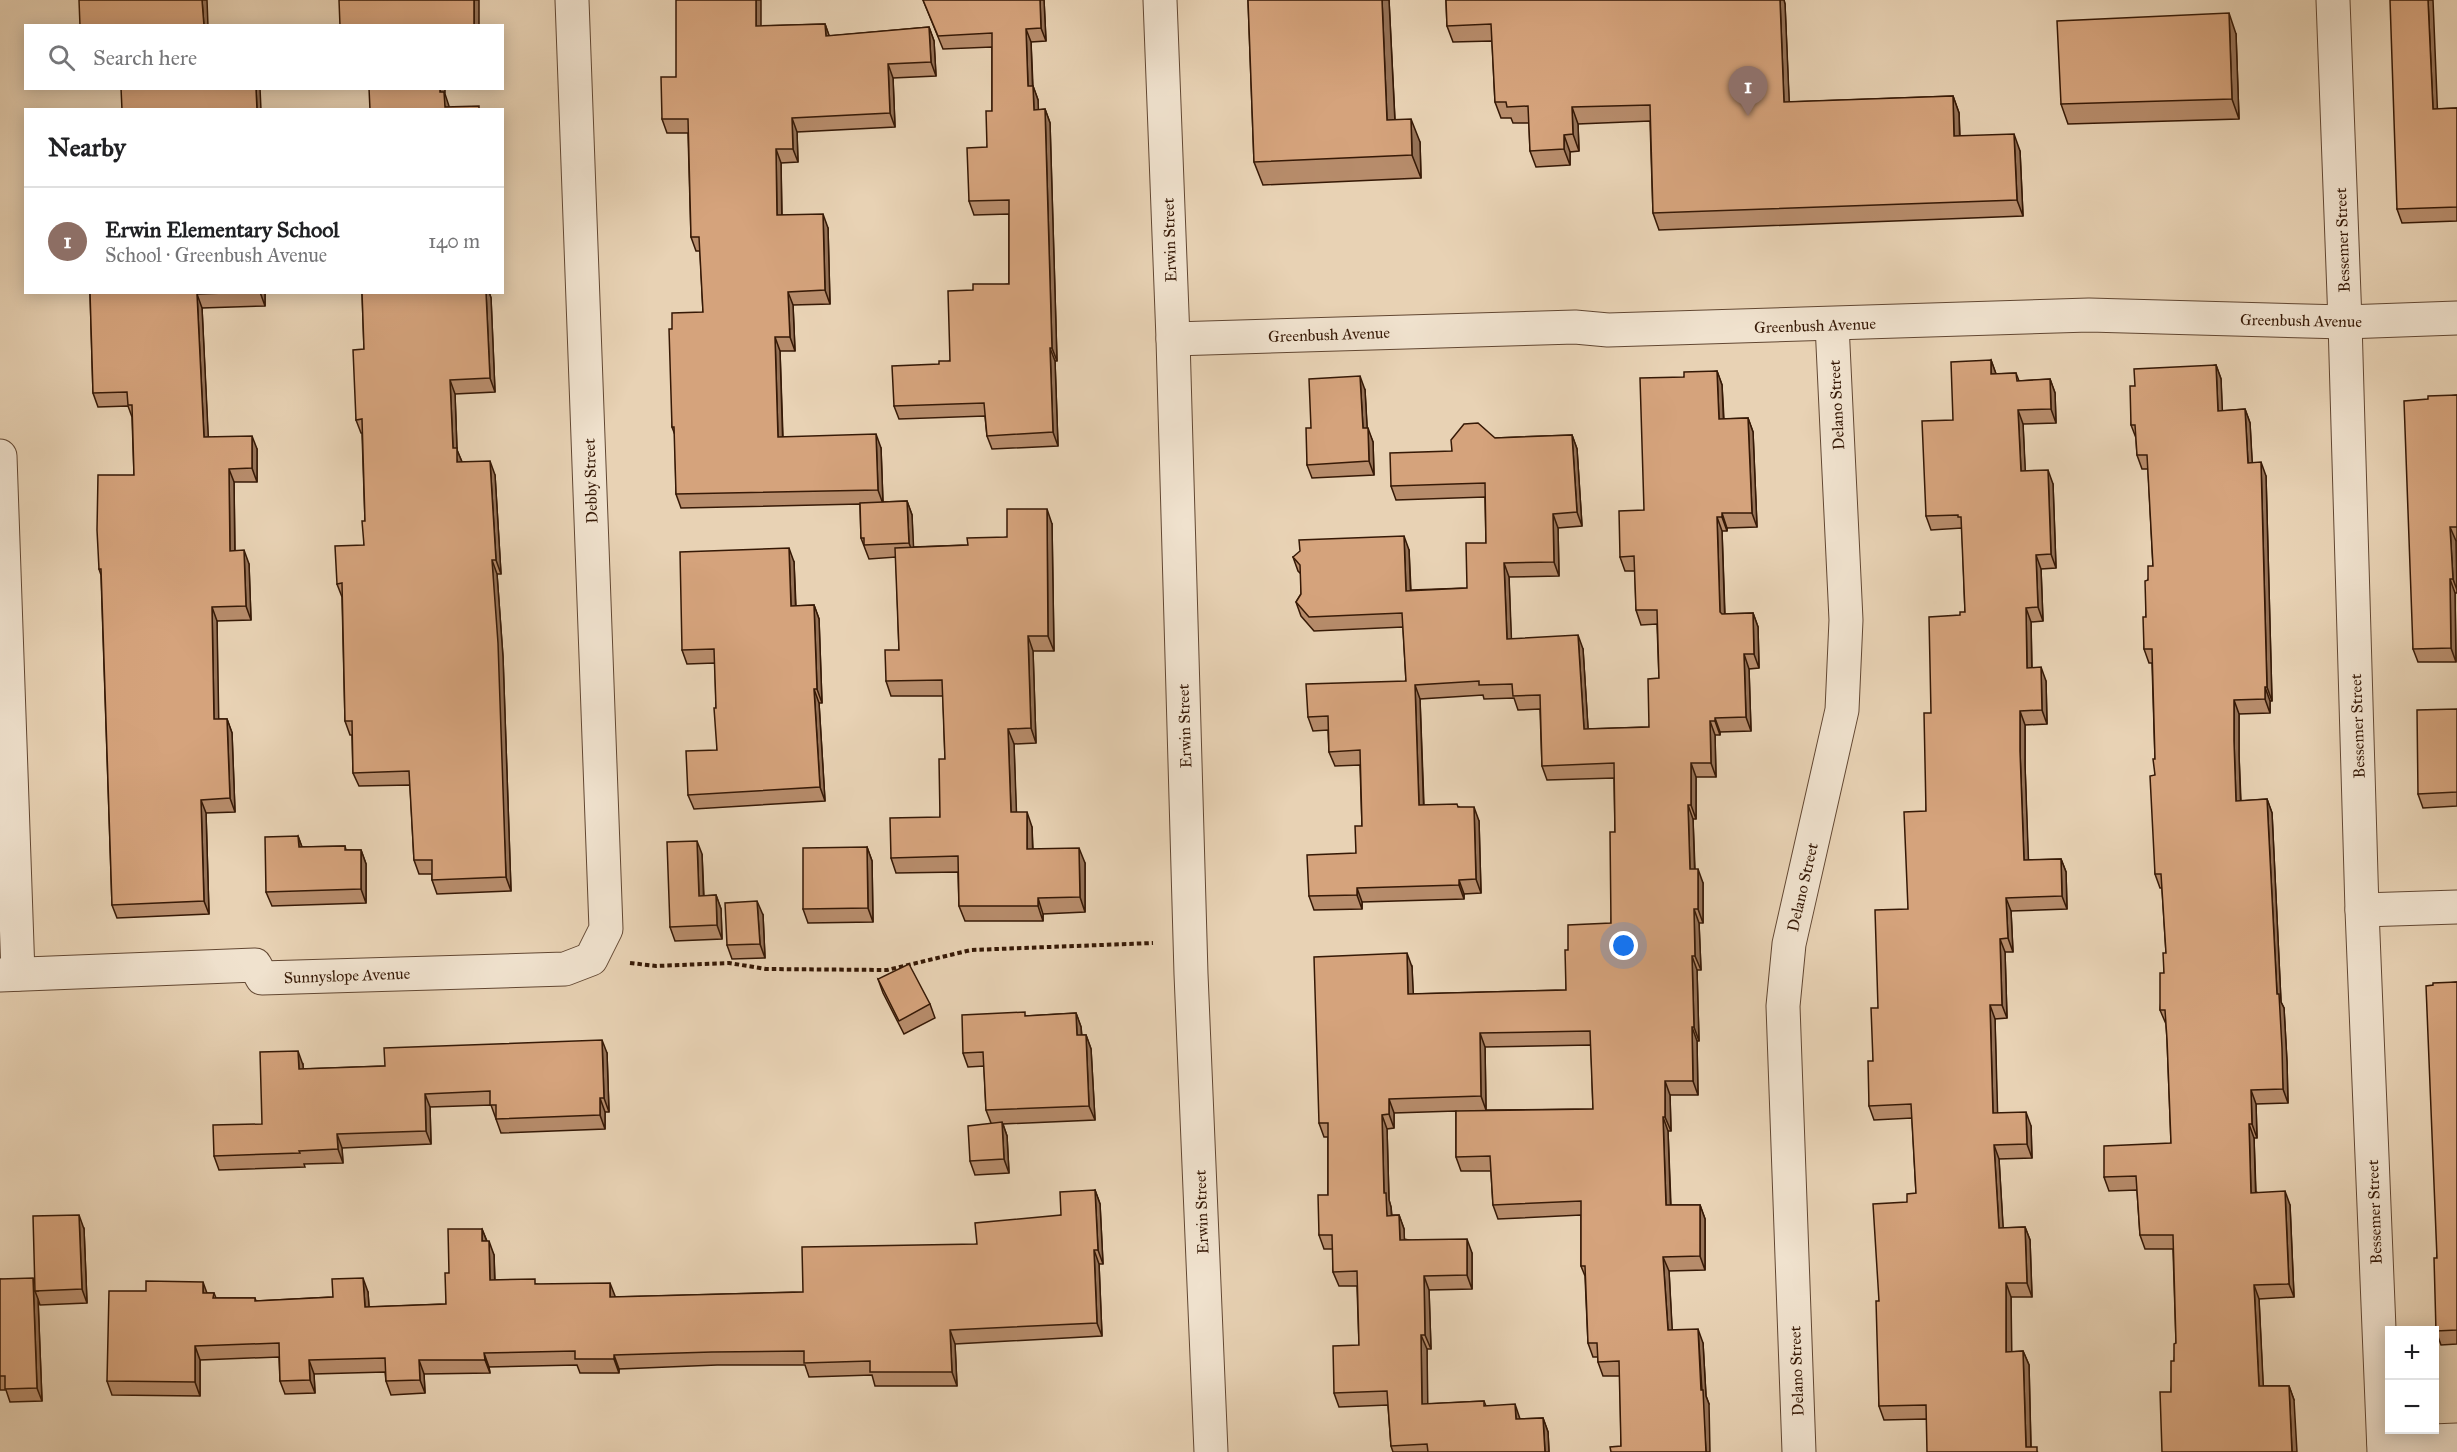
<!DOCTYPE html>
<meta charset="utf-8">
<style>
:root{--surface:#fff;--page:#f2f2f2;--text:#202124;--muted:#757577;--line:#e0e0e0;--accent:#8f2418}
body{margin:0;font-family:"IM FELL Great Primer",serif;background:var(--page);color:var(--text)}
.controls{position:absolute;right:18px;bottom:18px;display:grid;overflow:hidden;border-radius:0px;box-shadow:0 3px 15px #0003}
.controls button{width:54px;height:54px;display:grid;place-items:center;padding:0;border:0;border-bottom:2px solid var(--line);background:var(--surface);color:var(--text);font:30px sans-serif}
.you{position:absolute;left:1624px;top:946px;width:21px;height:21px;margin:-15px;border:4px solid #fff;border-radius:50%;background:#1a73e8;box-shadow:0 0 0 9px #1a73e833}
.badge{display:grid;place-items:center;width:39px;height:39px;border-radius:50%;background:var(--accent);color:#fff;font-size:20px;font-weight:700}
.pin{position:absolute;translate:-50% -50px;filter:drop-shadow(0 2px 3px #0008)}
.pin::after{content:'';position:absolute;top:32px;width:21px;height:18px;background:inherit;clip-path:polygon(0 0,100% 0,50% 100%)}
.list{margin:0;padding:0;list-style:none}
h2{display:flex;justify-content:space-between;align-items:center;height:78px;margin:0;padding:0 24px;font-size:26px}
h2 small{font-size:20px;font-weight:400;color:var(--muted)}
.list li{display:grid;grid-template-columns:39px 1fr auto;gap:18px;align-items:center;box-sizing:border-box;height:108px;padding:0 24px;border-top:2px solid var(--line)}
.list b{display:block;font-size:22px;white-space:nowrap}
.list p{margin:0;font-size:20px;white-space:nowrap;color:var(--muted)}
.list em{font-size:20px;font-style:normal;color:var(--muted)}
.icon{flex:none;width:33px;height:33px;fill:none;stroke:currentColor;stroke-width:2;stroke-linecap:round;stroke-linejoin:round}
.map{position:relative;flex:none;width:2457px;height:1452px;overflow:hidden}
.search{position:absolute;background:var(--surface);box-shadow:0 3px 15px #0003;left:24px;top:24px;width:480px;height:66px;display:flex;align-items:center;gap:15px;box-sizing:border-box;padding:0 21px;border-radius:0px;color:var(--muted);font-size:22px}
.panel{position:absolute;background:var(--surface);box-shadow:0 3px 15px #0003;left:24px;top:108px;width:480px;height:186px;border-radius:0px}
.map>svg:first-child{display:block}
</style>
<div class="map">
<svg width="2457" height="1452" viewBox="0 0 2457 1452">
<rect width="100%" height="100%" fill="#e8d2b4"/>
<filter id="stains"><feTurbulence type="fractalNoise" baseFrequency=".00333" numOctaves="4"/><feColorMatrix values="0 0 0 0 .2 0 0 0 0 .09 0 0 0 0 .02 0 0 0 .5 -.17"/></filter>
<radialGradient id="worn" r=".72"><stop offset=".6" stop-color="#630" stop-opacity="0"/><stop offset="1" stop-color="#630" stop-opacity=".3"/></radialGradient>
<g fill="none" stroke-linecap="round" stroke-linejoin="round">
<defs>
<g id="minor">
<path d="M 1160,0 L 1173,339 L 1191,974 L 1211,1452"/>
<path d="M 2333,0 L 2345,322 L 2362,910 L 2384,1452"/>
<path d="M 1173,339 L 1575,327 L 1608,330 L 2089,315 L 2345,322 L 2457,318"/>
<path d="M 0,456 L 18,974"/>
<path d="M 2362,910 L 2457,907"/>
<path d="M 0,975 L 255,965 L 262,978 L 565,969 L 591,959 L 606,929 L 572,0"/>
<path d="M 2384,1443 L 2457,1440"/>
<path d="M 1799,1452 L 1783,1006 L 1789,944 L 1842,710 L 1846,620 L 1832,324"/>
</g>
</defs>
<use href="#minor" stroke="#624732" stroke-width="35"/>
<path stroke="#361906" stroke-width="4" stroke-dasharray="4.5 3" stroke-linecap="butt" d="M 630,963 L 656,966 L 729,963 L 766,969 L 887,970 L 971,950 L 1153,943"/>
<use href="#minor" stroke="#f0e2ce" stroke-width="33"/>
</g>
<g fill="#b78c6b" stroke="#361906" stroke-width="1.5" fill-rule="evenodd">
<path d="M 923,0 L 1044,0 L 1046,41 L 1031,42 L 1033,86 L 1038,100 L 1038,110 L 1045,109 L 1050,123 L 1057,361 L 1055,361 L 1058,446 L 992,449 L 987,436 L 985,416 L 899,419 L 894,406 L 939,364 L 950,361 L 973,290 L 1009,284 L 1009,214 L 974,215 L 969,201 L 987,147 L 992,111 L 992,47 L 943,49 Z"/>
<path d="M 1248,0 L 1389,0 L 1395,120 L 1420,142 L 1421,178 L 1263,185 L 1254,162 Z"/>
<path d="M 1446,0 L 1784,0 L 1785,4 L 1789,102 L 1953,96 L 1959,113 L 1960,136 L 2020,151 L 2023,216 L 1659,230 L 1653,213 L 1650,121 L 1578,124 L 1579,151 L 1570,152 L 1570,165 L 1536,167 L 1530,151 L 1529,123 L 1513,123 L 1511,118 L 1501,118 L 1495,102 L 1492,41 L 1453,42 L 1447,26 Z"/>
<path d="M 825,24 L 829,36 L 929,27 L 934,41 L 936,76 L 893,78 L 895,127 L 797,132 L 798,162 L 781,163 L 782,215 L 828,228 L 830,304 L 793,305 L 795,351 L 780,351 L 783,437 L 881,448 L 883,502 L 907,501 L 912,515 L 913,547 L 968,545 L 1007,537 L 1052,524 L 1054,651 L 1033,651 L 1036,743 L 1014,744 L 1016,812 L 1032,827 L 1033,849 L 1085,863 L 1085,912 L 1043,914 L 1043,921 L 965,921 L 959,906 L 958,872 L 896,873 L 891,858 L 940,817 L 945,759 L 943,696 L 891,696 L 886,681 L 899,650 L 896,557 L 869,559 L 861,538 L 860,504 L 681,508 L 676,494 L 675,435 L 672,427 L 672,329 L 703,312 L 700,251 L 696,251 L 691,237 L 688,133 L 667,133 L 662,119 L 676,77 L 761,26 Z"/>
<path d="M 2236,34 L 2239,119 L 2068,124 L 2061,104 Z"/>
<path d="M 2457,108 L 2457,221 L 2402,223 L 2397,209 L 2437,109 Z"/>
<path d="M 90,292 L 265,292 L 265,306 L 202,308 L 208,437 L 257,449 L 257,482 L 234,482 L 235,551 L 249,564 L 251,620 L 217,621 L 218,719 L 227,719 L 232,733 L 235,812 L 206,813 L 209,914 L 117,918 L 112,905 L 101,575 L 99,569 L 134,475 L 132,417 L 128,406 L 98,407 L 93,393 Z"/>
<path d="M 362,292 L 489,292 L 491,298 L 495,392 L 455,394 L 457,450 L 462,462 L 495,475 L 501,574 L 497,574 L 503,657 L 511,891 L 437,894 L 432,880 L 432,874 L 419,874 L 414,860 L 410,785 L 359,786 L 353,773 L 352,735 L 350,735 L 345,721 L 342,597 L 337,584 L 364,545 L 365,521 L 362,433 L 361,433 L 356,420 L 364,349 Z"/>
<path d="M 1991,360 L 1996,374 L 2016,373 L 2019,381 L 2050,379 L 2055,393 L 2056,423 L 2023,424 L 2025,471 L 2053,484 L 2056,568 L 2041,569 L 2043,621 L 2031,622 L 2032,668 L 2046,681 L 2047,724 L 2025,725 L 2025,765 L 2028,860 L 2061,859 L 2066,872 L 2067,909 L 2011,911 L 2013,952 L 2005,952 L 2007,1018 L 1995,1019 L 1997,1113 L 2031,1126 L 2032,1158 L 1999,1159 L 2003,1228 L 2025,1227 L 2030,1240 L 2032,1297 L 2011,1297 L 2011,1352 L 2023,1351 L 2029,1365 L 2031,1447 L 2038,1452 L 1926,1419 L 1884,1420 L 1879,1406 L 1879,1301 L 1907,1202 L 1916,1193 L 1912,1118 L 1874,1120 L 1869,1106 L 1878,1008 L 1908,909 L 1926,811 L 1931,713 L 1960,615 L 1965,612 L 1962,528 L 1931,530 L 1926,516 L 1953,420 Z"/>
<path d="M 2216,365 L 2221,379 L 2222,411 L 2245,409 L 2250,423 L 2252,462 L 2266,476 L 2272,701 L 2270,701 L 2270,713 L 2239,714 L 2239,755 L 2241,801 L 2267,799 L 2272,813 L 2281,1002 L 2284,1008 L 2287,1062 L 2288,1103 L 2256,1104 L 2257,1138 L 2254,1138 L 2256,1192 L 2290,1205 L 2294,1297 L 2259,1299 L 2263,1386 L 2289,1386 L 2294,1400 L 2171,1392 L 2176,1343 L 2173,1249 L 2145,1249 L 2140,1235 L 2137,1190 L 2109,1191 L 2104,1177 L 2171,1143 L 2167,1039 L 2166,1024 L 2160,1010 L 2166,953 L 2162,888 L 2160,888 L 2155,874 L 2155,759 L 2152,663 L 2149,663 L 2144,649 L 2148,580 L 2153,566 L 2148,469 L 2142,469 L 2137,455 L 2136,438 L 2131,425 L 2135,386 Z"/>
<path d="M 1717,371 L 1722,385 L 1724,419 L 1748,418 L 1753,432 L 1757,527 L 1727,528 L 1727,531 L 1722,531 L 1725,614 L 1753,613 L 1758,627 L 1759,668 L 1749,669 L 1751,731 L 1720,732 L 1720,735 L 1715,735 L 1716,777 L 1696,777 L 1696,819 L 1693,819 L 1695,869 L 1703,883 L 1703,923 L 1699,923 L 1701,970 L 1697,970 L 1699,1041 L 1697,1041 L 1698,1095 L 1670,1095 L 1671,1131 L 1668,1131 L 1671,1205 L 1700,1205 L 1705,1219 L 1705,1270 L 1669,1271 L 1672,1330 L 1703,1343 L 1706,1396 L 1709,1404 L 1621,1446 L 1620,1376 L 1603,1376 L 1598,1362 L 1598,1357 L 1593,1357 L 1588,1343 L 1585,1276 L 1581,1266 L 1581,1215 L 1498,1219 L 1493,1205 L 1491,1171 L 1461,1171 L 1456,1157 L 1456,1111 L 1394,1113 L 1394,1128 L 1387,1129 L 1389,1200 L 1391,1207 L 1392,1215 L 1399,1215 L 1404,1229 L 1404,1239 L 1472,1253 L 1472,1289 L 1429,1290 L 1431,1349 L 1427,1349 L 1427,1404 L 1484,1401 L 1486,1406 L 1520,1419 L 1543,1418 L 1548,1432 L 1549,1452 L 1393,1452 L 1391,1446 L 1388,1405 L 1339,1407 L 1334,1393 L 1359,1345 L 1357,1286 L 1339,1286 L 1333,1272 L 1333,1249 L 1324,1249 L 1319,1235 L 1328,1195 L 1328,1137 L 1324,1137 L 1319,1123 L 1412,967 L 1413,994 L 1566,990 L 1568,950 L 1611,923 L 1615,832 L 1614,778 L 1547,780 L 1542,766 L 1540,709 L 1518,710 L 1514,698 L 1484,699 L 1483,695 L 1420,699 L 1424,805 L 1459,807 L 1479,821 L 1481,893 L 1464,894 L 1464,899 L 1362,902 L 1362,909 L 1314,910 L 1309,896 L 1356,853 L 1362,826 L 1360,765 L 1335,766 L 1329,752 L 1328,730 L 1313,731 L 1308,717 L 1406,681 L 1403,627 L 1314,631 L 1301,616 L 1296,602 L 1301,594 L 1301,574 L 1298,571 L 1293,557 L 1409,550 L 1411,590 L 1467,588 L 1486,543 L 1485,497 L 1396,500 L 1391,486 L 1452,451 L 1495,438 L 1572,435 L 1577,449 L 1582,526 L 1558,528 L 1559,576 L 1509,577 L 1511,639 L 1583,649 L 1588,729 L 1649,727 L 1659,678 L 1657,624 L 1641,625 L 1636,610 L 1635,571 L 1625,571 L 1620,557 L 1644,510 L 1684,377 ZM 1591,1045 L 1593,1109 L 1486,1110 L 1485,1047 Z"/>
<path d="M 1365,390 L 1367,428 L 1373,442 L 1374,475 L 1312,478 L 1307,465 L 1311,428 Z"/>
<path d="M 2457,395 L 2457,541 L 2456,541 L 2457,593 L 2455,593 L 2456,662 L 2418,662 L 2413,649 L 2428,399 Z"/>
<path d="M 794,562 L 796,606 L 814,605 L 819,619 L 822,703 L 819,703 L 825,801 L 694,809 L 688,795 L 717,750 L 715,663 L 687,664 L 682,650 Z"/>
<path d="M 2457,709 L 2457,806 L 2423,808 L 2418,794 Z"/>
<path d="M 298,836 L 302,847 L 345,846 L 346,850 L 361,850 L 366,864 L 366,903 L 272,906 L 266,892 Z"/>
<path d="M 867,847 L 872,861 L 873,922 L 808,923 L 803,909 Z"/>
<path d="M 702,854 L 704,896 L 716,895 L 721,909 L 722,939 L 675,941 L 670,927 Z"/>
<path d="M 763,915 L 765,958 L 732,959 L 727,945 Z"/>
<path d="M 878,979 L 930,1004 L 935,1018 L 904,1034 L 883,993 Z"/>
<path d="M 2457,982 L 2457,1344 L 2441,1345 L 2436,1331 L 2437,1258 L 2433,985 Z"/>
<path d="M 1076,1013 L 1081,1027 L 1082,1035 L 1086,1035 L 1091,1049 L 1095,1120 L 1003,1124 L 1007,1136 L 1009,1173 L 975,1175 L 970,1161 L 991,1123 L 986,1110 L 984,1066 L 968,1067 L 963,1053 L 1026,1016 Z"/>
<path d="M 607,1053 L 609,1112 L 605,1112 L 605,1129 L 501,1133 L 491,1105 L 430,1107 L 431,1144 L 342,1148 L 343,1163 L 304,1164 L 305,1167 L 219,1170 L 214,1156 L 262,1124 L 303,1065 L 303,1069 L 385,1066 Z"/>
<path d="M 1095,1190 L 1100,1204 L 1103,1264 L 1099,1264 L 1102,1336 L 955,1344 L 957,1386 L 875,1386 L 872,1375 L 809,1377 L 805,1365 L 717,1365 L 619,1369 L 619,1373 L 580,1373 L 577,1365 L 489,1367 L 490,1373 L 424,1374 L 425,1393 L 391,1395 L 386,1381 L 385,1372 L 314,1374 L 315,1393 L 285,1394 L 280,1381 L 279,1357 L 200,1360 L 200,1396 L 112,1395 L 107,1381 L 206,1293 L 214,1293 L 216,1298 L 255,1298 L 256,1301 L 333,1297 L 368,1292 L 369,1307 L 446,1304 L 449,1273 L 482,1229 L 487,1241 L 494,1255 L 495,1280 L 536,1284 L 615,1297 L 803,1292 L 977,1244 L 1061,1215 Z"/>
<path d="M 84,1229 L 87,1303 L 40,1305 L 38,1299 L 42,1401 L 10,1402 L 6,1390 L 0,1390 L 0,1279 L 35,1284 Z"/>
</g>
<g fill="#957257" stroke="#361906" stroke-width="1.5">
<path d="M 202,0 L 207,0 L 208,26 L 204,26 Z"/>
<rect x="474" y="0" width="5" height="26"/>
<path d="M 756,0 L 761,0 L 761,40 L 756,26 Z"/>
<path d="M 1040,0 L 1044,0 L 1046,41 L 1041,28 Z"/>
<path d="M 1382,0 L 1389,0 L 1396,143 L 1387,120 Z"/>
<path d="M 1780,0 L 1784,0 L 1785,4 L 1790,119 L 1784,102 Z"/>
<path d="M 2428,0 L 2433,0 L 2438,123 L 2433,109 Z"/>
<path d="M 2229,13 L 2236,34 L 2239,119 L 2232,99 Z"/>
<path d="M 825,24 L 830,38 L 826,36 Z"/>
<path d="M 929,27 L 934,41 L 936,76 L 931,62 Z"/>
<path d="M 1026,29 L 1031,42 L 1033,100 L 1028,86 Z"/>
<path d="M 888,64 L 893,78 L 895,127 L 890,113 Z"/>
<path d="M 1033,86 L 1038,100 L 1039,123 L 1034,110 Z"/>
<path d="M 256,88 L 260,88 L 261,110 L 257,110 Z"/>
<path d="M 440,88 L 445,88 L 445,94 L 449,106 L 449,110 L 446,110 L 440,92 Z"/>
<path d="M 1953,96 L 1959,113 L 1960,153 L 1954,136 Z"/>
<path d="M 1572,107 L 1578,124 L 1579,151 L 1573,134 Z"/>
<path d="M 1045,109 L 1050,123 L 1057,361 L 1052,348 Z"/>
<path d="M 792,118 L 797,132 L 798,162 L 793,149 Z"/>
<path d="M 1411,119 L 1420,142 L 1421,178 L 1412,155 Z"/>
<path d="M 2014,134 L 2020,151 L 2023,216 L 2017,200 Z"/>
<path d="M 1564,135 L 1570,152 L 1570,165 L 1564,149 Z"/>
<path d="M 776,149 L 781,163 L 782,229 L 777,215 Z"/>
<path d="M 823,214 L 828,228 L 830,304 L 825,290 Z"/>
<path d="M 260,292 L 265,292 L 265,306 Z"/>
<path d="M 486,292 L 489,292 L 491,298 L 495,392 L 490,378 Z"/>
<path d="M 788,292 L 793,305 L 795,351 L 790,337 Z"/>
<path d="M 197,294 L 202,308 L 209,451 L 204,437 Z"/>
<path d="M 775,337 L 780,351 L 783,451 L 778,437 Z"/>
<path d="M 1050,348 L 1055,361 L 1058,446 L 1053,432 Z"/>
<path d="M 1991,360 L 1996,374 L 1991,374 Z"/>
<path d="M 2216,365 L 2221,379 L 2223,425 L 2218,411 Z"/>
<path d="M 1717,371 L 1722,385 L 1724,433 L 1719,419 Z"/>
<path d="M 1360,376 L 1365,390 L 1368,442 L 1363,428 Z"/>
<path d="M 2050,379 L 2055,393 L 2056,423 L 2051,409 Z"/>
<path d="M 450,380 L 455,394 L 457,450 L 462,462 L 462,476 L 453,448 Z"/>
<path d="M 2245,409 L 2250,423 L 2253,476 L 2248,463 Z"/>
<path d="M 2018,410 L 2023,424 L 2026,485 L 2021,471 Z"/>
<path d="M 1748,418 L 1753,432 L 1757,527 L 1752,513 Z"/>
<path d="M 1368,428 L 1373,442 L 1374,475 L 1369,461 Z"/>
<path d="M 876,434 L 881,448 L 883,504 L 878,490 Z"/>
<path d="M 1572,435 L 1577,449 L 1582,526 L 1577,512 Z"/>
<path d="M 252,436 L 257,449 L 257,482 L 252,468 Z"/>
<path d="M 490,461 L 495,475 L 501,574 L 496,560 Z"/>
<path d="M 2261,462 L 2266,476 L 2272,701 L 2267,687 Z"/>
<path d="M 229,469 L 234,482 L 235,565 L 230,551 Z"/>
<path d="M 2048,470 L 2053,484 L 2056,568 L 2051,554 Z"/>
<path d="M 907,501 L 912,515 L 914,556 L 909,543 Z"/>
<path d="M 1047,509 L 1052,524 L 1054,651 L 1048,636 Z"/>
<path d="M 1722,513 L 1727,528 L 1727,531 L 1722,517 Z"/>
<path d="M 1553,514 L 1558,528 L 1559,576 L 1554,562 Z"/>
<path d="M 1717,517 L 1722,531 L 1725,626 L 1720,612 Z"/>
<path d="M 2450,527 L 2456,541 L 2457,590 L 2453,579 Z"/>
<path d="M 1404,536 L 1409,550 L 1411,605 L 1406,591 Z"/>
<path d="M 789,548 L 794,562 L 796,620 L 791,606 Z"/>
<path d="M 244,550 L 249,564 L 251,620 L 246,606 Z"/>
<path d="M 2036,555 L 2041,569 L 2043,621 L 2038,607 Z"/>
<path d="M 492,560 L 497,574 L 503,657 L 511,891 L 506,877 Z"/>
<path d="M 1504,563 L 1509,577 L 1512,653 L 1507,639 Z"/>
<path d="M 2450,579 L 2455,593 L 2456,662 L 2451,648 Z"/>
<path d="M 814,605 L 819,619 L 822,703 L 817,689 Z"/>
<path d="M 212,607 L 217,621 L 219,733 L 214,719 Z"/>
<path d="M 2026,608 L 2031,622 L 2032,682 L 2027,668 Z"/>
<path d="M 1753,613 L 1758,627 L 1759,668 L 1754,654 Z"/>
<path d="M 1578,635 L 1583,649 L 1589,743 L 1584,729 Z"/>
<path d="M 1028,636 L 1033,651 L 1036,743 L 1031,728 Z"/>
<path d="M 1744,654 L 1749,669 L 1751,731 L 1746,717 Z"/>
<path d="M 2041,667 L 2046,681 L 2047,724 L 2042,710 Z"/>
<path d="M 1415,685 L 1420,699 L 1424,819 L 1419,805 Z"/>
<path d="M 2265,687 L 2270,701 L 2270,713 L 2265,699 Z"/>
<path d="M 814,689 L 819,703 L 825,801 L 820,787 Z"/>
<path d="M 2234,700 L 2239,714 L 2239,755 L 2241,815 L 2236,801 L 2234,741 Z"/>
<path d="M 2020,711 L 2025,725 L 2025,765 L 2029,874 L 2024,860 L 2020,751 Z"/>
<path d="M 1715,718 L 1720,732 L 1720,735 L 1715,721 Z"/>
<path d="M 227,719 L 232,733 L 235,812 L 230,798 Z"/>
<path d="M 1710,721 L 1715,735 L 1716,777 L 1711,763 Z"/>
<path d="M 1008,729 L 1014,744 L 1017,827 L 1011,812 Z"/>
<path d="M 1691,763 L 1696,777 L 1696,819 L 1691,805 Z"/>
<path d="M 2267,799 L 2272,813 L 2281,1002 L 2284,1008 L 2287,1062 L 2288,1103 L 2283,1089 L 2277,994 Z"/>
<path d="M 201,800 L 206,813 L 209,914 L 204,901 Z"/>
<path d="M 1688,805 L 1693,819 L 1695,883 L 1690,869 Z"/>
<path d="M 1474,807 L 1479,821 L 1481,893 L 1476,879 Z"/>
<path d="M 1027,812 L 1032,827 L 1033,864 L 1027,849 Z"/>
<path d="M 298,836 L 303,850 L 299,847 Z"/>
<path d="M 697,841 L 702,854 L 704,910 L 699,896 Z"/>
<path d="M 867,847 L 872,861 L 873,922 L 868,908 Z"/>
<path d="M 1079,848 L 1085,863 L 1085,912 L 1080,897 Z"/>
<path d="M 361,850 L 366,864 L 366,903 L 361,889 Z"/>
<path d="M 2061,859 L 2066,872 L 2067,909 L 2062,896 Z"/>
<path d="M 1698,869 L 1703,883 L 1703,923 L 1698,909 Z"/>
<path d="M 1459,880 L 1464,894 L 1464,899 L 1459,885 Z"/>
<path d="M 1357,888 L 1362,902 L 1362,909 L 1357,895 Z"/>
<path d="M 716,895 L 721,909 L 722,939 L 717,925 Z"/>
<path d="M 1038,898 L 1043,914 L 1043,921 L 1038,906 Z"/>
<path d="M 2006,898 L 2011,911 L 2013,952 L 2008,938 Z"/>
<path d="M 757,901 L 763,915 L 765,958 L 760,944 Z"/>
<path d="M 1694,909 L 1699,923 L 1701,970 L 1695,956 Z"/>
<path d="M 2000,939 L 2005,952 L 2007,1018 L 2002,1005 Z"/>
<path d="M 1407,953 L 1412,967 L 1414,1008 L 1408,994 Z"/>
<path d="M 1692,956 L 1697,970 L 1699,1041 L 1694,1027 Z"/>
<path d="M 1990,1005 L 1995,1019 L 1998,1127 L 1993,1113 Z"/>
<path d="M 1076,1013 L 1081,1027 L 1082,1049 L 1077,1035 Z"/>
<path d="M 1692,1027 L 1697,1041 L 1698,1095 L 1693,1081 Z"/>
<path d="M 1480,1033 L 1485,1047 L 1486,1110 L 1481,1096 Z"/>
<path d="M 1086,1035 L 1091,1049 L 1095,1120 L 1089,1106 Z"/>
<path d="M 602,1040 L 607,1053 L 609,1112 L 604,1098 Z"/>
<path d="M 298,1051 L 303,1065 L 304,1083 L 299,1069 Z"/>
<path d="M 1665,1081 L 1670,1095 L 1671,1131 L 1665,1117 Z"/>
<path d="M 2251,1090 L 2256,1104 L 2257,1138 L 2252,1124 Z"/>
<path d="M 425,1094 L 430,1107 L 431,1144 L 426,1131 Z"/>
<path d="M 600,1098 L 605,1112 L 605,1129 L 600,1115 Z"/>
<path d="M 1389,1099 L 1394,1113 L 1394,1128 L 1389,1114 Z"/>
<path d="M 2026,1112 L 2031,1126 L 2032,1158 L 2027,1144 Z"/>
<path d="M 1382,1115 L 1387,1129 L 1389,1200 L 1391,1207 L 1392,1230 L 1387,1216 L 1384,1193 Z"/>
<path d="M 1663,1117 L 1668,1131 L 1671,1219 L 1666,1205 Z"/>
<path d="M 1002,1122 L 1007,1136 L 1009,1173 L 1004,1159 Z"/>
<path d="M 2249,1124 L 2254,1138 L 2256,1206 L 2251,1193 Z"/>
<path d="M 337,1134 L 342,1148 L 343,1163 L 338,1149 Z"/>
<path d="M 1994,1145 L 1999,1159 L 2004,1242 L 1999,1228 Z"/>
<path d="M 1095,1190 L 1100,1204 L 1103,1264 L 1098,1250 Z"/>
<path d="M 2285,1191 L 2290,1205 L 2294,1297 L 2289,1284 Z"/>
<path d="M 1700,1205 L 1705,1219 L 1705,1270 L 1700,1256 Z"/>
<path d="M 79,1215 L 84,1229 L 87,1303 L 82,1289 Z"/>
<path d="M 1399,1215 L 1404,1229 L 1405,1254 L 1400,1240 Z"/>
<path d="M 2025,1227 L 2030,1240 L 2032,1297 L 2027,1283 Z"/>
<path d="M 482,1229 L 487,1242 L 482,1241 Z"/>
<path d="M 1467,1239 L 1472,1253 L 1472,1289 L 1467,1275 Z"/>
<path d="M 489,1241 L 494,1255 L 495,1294 L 490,1280 Z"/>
<path d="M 1094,1250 L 1099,1264 L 1102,1336 L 1097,1323 Z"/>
<path d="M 1663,1257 L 1669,1271 L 1673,1344 L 1668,1330 Z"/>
<path d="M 1424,1276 L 1429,1290 L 1431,1349 L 1425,1335 Z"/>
<path d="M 33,1278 L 38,1291 L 35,1291 L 38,1299 L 42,1401 L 37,1388 Z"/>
<path d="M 363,1278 L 368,1292 L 370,1321 L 365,1307 Z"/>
<path d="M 203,1282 L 208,1296 L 203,1293 Z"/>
<path d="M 610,1283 L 615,1296 L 615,1311 L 610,1297 Z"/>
<path d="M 2006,1283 L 2011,1297 L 2012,1366 L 2006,1352 Z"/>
<path d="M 2254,1285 L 2259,1299 L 2264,1400 L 2259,1386 Z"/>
<path d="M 1698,1329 L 1703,1343 L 1706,1396 L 1709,1404 L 1710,1452 L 1706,1452 Z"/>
<path d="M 950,1330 L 955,1344 L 957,1386 L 952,1372 Z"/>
<path d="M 1421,1335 L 1427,1349 L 1428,1419 L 1422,1404 Z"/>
<path d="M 195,1346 L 200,1360 L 200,1396 L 195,1382 Z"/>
<path d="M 2023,1351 L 2029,1365 L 2031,1452 L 2026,1447 Z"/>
<path d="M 484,1353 L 489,1367 L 490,1373 L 485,1360 Z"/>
<path d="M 614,1355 L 619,1369 L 619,1373 L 614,1359 Z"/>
<path d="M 309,1360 L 314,1374 L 315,1393 L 310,1380 Z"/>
<path d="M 419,1360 L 424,1374 L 425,1393 L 420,1380 Z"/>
<path d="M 2289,1386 L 2294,1400 L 2297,1452 L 2292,1452 Z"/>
<path d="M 1515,1404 L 1520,1419 L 1521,1434 L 1516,1419 Z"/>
<path d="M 1543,1418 L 1548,1432 L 1549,1452 L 1545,1452 Z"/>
</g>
<g fill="#d5a37c" stroke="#361906" stroke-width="1.5">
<path d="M 79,0 L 202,0 L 204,26 L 80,26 Z"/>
<path d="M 339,0 L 474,0 L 474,25 L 340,26 Z"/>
<path d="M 676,0 L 756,0 L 756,26 L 825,24 L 826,36 L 929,27 L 931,62 L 888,64 L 890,113 L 792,118 L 793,149 L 776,149 L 777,215 L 823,214 L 825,290 L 788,292 L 790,337 L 775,337 L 778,437 L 876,434 L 878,490 L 676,494 L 674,427 L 672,427 L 669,329 L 672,329 L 672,313 L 703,312 L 699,237 L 691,237 L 688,119 L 662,119 L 661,77 L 676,77 Z"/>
<path d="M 923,0 L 1040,0 L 1041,28 L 1026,29 L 1028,86 L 1033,86 L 1034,110 L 1045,109 L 1052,348 L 1050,348 L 1053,432 L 987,436 L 984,403 L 894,406 L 892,366 L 939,364 L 939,361 L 950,361 L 948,291 L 973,290 L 973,284 L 1009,284 L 1009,200 L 969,201 L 967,148 L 987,147 L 986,111 L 992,111 L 992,33 L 938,36 Z"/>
<path d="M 1248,0 L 1382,0 L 1387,120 L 1411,119 L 1412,155 L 1254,162 Z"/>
<path d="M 1446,0 L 1780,0 L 1784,102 L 1953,96 L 1954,136 L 2014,134 L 2017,200 L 1653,213 L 1650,105 L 1572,107 L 1573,134 L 1564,135 L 1564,149 L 1530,151 L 1528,106 L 1507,107 L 1506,102 L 1495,102 L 1491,24 L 1447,26 Z"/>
<path d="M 2390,0 L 2428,0 L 2433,109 L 2457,108 L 2457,207 L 2397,209 Z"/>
<path d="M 2229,13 L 2232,99 L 2061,104 L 2057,21 Z"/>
<path d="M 121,88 L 256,88 L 257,110 L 122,110 Z"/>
<path d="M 369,88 L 440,88 L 440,92 L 444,92 L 445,107 L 479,106 L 479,110 L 370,110 Z"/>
<path d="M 90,292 L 254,292 L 197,294 L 204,437 L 252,436 L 252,468 L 229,469 L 230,551 L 244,550 L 246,606 L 212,607 L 214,719 L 227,719 L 230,798 L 201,800 L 204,901 L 112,905 L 101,569 L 99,569 L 97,530 L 98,475 L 134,475 L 132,405 L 128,405 L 127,392 L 93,393 Z"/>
<path d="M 362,292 L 486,292 L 490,378 L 450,380 L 453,448 L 457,448 L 457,462 L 490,461 L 496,560 L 492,560 L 498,643 L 506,877 L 432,880 L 432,860 L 414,860 L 409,771 L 353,773 L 352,721 L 345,721 L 342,583 L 337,584 L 335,546 L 364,545 L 362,521 L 365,521 L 362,419 L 356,420 L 353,350 L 364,349 Z"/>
<path d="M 1991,360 L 1991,374 L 2016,373 L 2017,381 L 2050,379 L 2051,409 L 2018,410 L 2021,471 L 2048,470 L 2051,554 L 2036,555 L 2038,607 L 2026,608 L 2027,668 L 2041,667 L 2042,710 L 2020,711 L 2020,751 L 2024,860 L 2061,859 L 2062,896 L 2006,898 L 2008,938 L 2000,939 L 2002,1005 L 1990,1005 L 1993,1113 L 2026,1112 L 2027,1144 L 1994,1145 L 1999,1228 L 2025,1227 L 2027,1283 L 2006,1283 L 2006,1352 L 2023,1351 L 2026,1447 L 2037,1447 L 2037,1452 L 1927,1452 L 1926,1405 L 1879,1406 L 1876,1301 L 1879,1301 L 1873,1204 L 1907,1202 L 1907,1194 L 1916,1193 L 1911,1104 L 1869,1106 L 1868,1061 L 1873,1061 L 1871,1008 L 1878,1008 L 1875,910 L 1908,909 L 1904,812 L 1926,811 L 1924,713 L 1931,713 L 1929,617 L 1960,615 L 1960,612 L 1965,612 L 1961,517 L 1958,517 L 1958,515 L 1926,516 L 1922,421 L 1953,420 L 1951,362 Z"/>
<path d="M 2216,365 L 2218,411 L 2245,409 L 2248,463 L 2261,462 L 2267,687 L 2265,687 L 2265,699 L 2234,700 L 2234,741 L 2236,801 L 2267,799 L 2277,994 L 2279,994 L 2282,1048 L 2283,1089 L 2251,1090 L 2252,1124 L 2249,1124 L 2251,1193 L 2285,1191 L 2289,1284 L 2254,1285 L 2259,1386 L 2289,1386 L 2292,1452 L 2162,1452 L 2160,1392 L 2171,1392 L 2171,1361 L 2174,1361 L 2174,1344 L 2176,1343 L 2173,1235 L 2140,1235 L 2136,1176 L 2104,1177 L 2104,1146 L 2171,1143 L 2167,1039 L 2165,1010 L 2160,1010 L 2160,973 L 2164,973 L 2163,953 L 2166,953 L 2161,874 L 2155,874 L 2150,776 L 2155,775 L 2153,759 L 2155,759 L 2152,649 L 2144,649 L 2143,617 L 2146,617 L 2145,581 L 2148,580 L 2148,566 L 2153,566 L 2147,455 L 2137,455 L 2135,425 L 2131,425 L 2130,386 L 2135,386 L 2134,369 Z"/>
<path d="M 1717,371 L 1719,419 L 1748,418 L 1752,513 L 1722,513 L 1722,517 L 1717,517 L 1720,612 L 1722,614 L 1753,613 L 1754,654 L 1744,654 L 1746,717 L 1715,718 L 1715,721 L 1710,721 L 1711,763 L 1691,763 L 1691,805 L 1688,805 L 1690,869 L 1698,869 L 1698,909 L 1694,909 L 1695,956 L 1692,956 L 1694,1027 L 1692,1027 L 1693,1081 L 1665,1081 L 1665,1117 L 1663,1117 L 1666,1205 L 1700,1205 L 1700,1256 L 1663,1257 L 1668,1330 L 1698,1329 L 1701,1390 L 1703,1390 L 1706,1452 L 1611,1452 L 1610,1447 L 1621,1446 L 1619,1361 L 1598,1362 L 1597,1343 L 1588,1343 L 1585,1266 L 1581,1266 L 1581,1201 L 1493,1205 L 1490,1156 L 1456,1157 L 1456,1111 L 1593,1109 L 1590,1031 L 1480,1033 L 1481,1096 L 1389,1099 L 1389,1114 L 1382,1115 L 1384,1193 L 1386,1193 L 1387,1216 L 1399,1215 L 1400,1240 L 1467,1239 L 1467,1275 L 1424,1276 L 1425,1335 L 1421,1335 L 1422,1404 L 1484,1401 L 1484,1406 L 1515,1404 L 1516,1419 L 1543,1418 L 1545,1452 L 1428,1452 L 1427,1444 L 1391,1446 L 1387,1391 L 1334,1393 L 1333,1346 L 1359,1345 L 1357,1271 L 1333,1272 L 1332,1235 L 1319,1235 L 1318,1195 L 1328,1195 L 1328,1123 L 1319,1123 L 1314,957 L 1407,953 L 1408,994 L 1566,990 L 1565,950 L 1568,950 L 1568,925 L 1611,923 L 1610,832 L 1615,832 L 1614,763 L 1542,766 L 1540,695 L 1513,696 L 1512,684 L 1479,685 L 1479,681 L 1415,685 L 1419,805 L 1457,804 L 1458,807 L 1474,807 L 1476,879 L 1459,880 L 1459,885 L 1357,888 L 1357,895 L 1309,896 L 1307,855 L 1356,853 L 1355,826 L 1362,826 L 1360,750 L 1329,752 L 1328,716 L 1308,717 L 1306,684 L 1406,681 L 1402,613 L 1309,617 L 1296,602 L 1301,594 L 1300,565 L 1293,557 L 1300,551 L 1299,540 L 1404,536 L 1406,591 L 1467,588 L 1466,543 L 1486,543 L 1485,483 L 1391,486 L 1390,453 L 1452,451 L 1451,440 L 1464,424 L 1478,423 L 1495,438 L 1572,435 L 1577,512 L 1553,514 L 1554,562 L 1504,563 L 1507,639 L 1578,635 L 1584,729 L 1649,727 L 1648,679 L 1659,678 L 1657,610 L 1636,610 L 1634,556 L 1620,557 L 1619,511 L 1644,510 L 1640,378 L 1684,377 L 1684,372 Z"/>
<path d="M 1360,376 L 1363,428 L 1368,428 L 1369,461 L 1307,465 L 1306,428 L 1311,428 L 1309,379 Z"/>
<path d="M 2457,395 L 2457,527 L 2450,527 L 2453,579 L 2450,579 L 2451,648 L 2413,649 L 2404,401 L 2428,399 L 2428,396 Z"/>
<path d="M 907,501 L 909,543 L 864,545 L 864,538 L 861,538 L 860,503 Z"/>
<path d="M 1007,509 L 1047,509 L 1048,636 L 1028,636 L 1031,728 L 1008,729 L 1011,812 L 1027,812 L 1027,849 L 1079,848 L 1080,897 L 1038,898 L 1038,906 L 959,906 L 958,856 L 891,858 L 890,818 L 940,817 L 939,759 L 945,759 L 942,680 L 886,681 L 885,650 L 899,650 L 895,548 L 968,545 L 967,538 L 1007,537 Z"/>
<path d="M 789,548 L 791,606 L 814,605 L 817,689 L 814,689 L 820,787 L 688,795 L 686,751 L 717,750 L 714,708 L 716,708 L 714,649 L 682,650 L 680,552 Z"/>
<path d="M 2457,709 L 2457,792 L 2418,794 L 2417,710 Z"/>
<path d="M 298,836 L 299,847 L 345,846 L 345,850 L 361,850 L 361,889 L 266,892 L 265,837 Z"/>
<path d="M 697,841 L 699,896 L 716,895 L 717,925 L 670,927 L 667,842 Z"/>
<path d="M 867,847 L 868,908 L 803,909 L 803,848 Z"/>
<path d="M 757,901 L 760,944 L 727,945 L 725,903 Z"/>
<path d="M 909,964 L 930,1004 L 899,1021 L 878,979 Z"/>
<path d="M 2457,982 L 2457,1330 L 2436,1331 L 2434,1258 L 2437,1258 L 2426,986 L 2433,985 L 2433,983 Z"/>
<path d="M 1025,1012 L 1025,1016 L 1076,1013 L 1077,1035 L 1086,1035 L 1089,1106 L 986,1110 L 983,1052 L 963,1053 L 962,1015 Z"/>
<path d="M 602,1040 L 604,1098 L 600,1098 L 600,1115 L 496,1119 L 496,1105 L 490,1105 L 490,1091 L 425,1094 L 426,1131 L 337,1134 L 338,1149 L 299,1151 L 300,1153 L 214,1156 L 213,1125 L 262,1124 L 260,1052 L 298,1051 L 299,1069 L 385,1066 L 384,1048 Z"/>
<path d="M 1002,1122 L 1004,1159 L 970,1161 L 968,1126 Z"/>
<path d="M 1095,1190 L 1098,1250 L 1094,1250 L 1097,1323 L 950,1330 L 952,1372 L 870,1372 L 870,1361 L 804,1363 L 804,1351 L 712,1352 L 614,1355 L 614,1359 L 575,1359 L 575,1351 L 484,1353 L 485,1360 L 419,1360 L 420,1380 L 386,1381 L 385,1358 L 309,1360 L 310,1380 L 280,1381 L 279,1343 L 195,1346 L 195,1382 L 107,1381 L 109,1291 L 146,1291 L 146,1281 L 203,1282 L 203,1293 L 214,1293 L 213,1298 L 255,1298 L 255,1301 L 333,1297 L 332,1279 L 363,1278 L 365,1307 L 446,1304 L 445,1273 L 449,1273 L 448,1229 L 482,1229 L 482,1241 L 489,1241 L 490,1280 L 535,1279 L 535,1284 L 610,1283 L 610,1297 L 803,1292 L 802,1247 L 977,1244 L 975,1223 L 1061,1215 L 1060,1192 Z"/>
<path d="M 79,1215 L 82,1289 L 35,1291 L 33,1216 Z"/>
<path d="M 33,1278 L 37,1388 L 5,1389 L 5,1376 L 0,1376 L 0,1279 Z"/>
</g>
<g text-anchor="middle" stroke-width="4.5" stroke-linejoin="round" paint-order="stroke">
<g font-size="16" fill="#361906" stroke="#f0e2ce">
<text transform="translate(1169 240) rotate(-92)" y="6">Erwin Street</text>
<text transform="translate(2342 240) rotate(-92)" y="6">Bessemer Street</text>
<text transform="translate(2301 320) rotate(1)" y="6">Greenbush Avenue</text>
<text transform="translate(1815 325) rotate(-2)" y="6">Greenbush Avenue</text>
<text transform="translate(1329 334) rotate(-2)" y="6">Greenbush Avenue</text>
<text transform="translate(1836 405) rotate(-93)" y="6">Delano Street</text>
<text transform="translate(590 481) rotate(-92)" y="6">Debby Street</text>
<text transform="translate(1184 726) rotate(-92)" y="6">Erwin Street</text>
<text transform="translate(2357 726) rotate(-92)" y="6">Bessemer Street</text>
<text transform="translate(1802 887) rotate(-77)" y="6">Delano Street</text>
<text transform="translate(347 975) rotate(-2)" y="6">Sunnyslope Avenue</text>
<text transform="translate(1201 1212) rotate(-92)" y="6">Erwin Street</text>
<text transform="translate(2374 1212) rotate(-92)" y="6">Bessemer Street</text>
<text transform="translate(1796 1371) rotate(-92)" y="6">Delano Street</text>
</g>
</g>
<rect width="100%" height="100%" filter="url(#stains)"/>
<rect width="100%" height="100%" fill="url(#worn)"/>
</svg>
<div class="controls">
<button>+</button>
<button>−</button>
</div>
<div class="you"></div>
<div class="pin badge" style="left:1748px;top:116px;background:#8d6e63">1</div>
<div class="search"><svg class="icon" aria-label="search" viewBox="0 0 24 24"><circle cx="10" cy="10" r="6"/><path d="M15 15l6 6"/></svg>Search here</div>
<section class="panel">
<h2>Nearby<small></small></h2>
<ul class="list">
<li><span class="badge" style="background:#8d6e63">1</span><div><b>Erwin Elementary School</b><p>School · Greenbush Avenue</p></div><em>140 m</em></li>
</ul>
</section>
</div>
